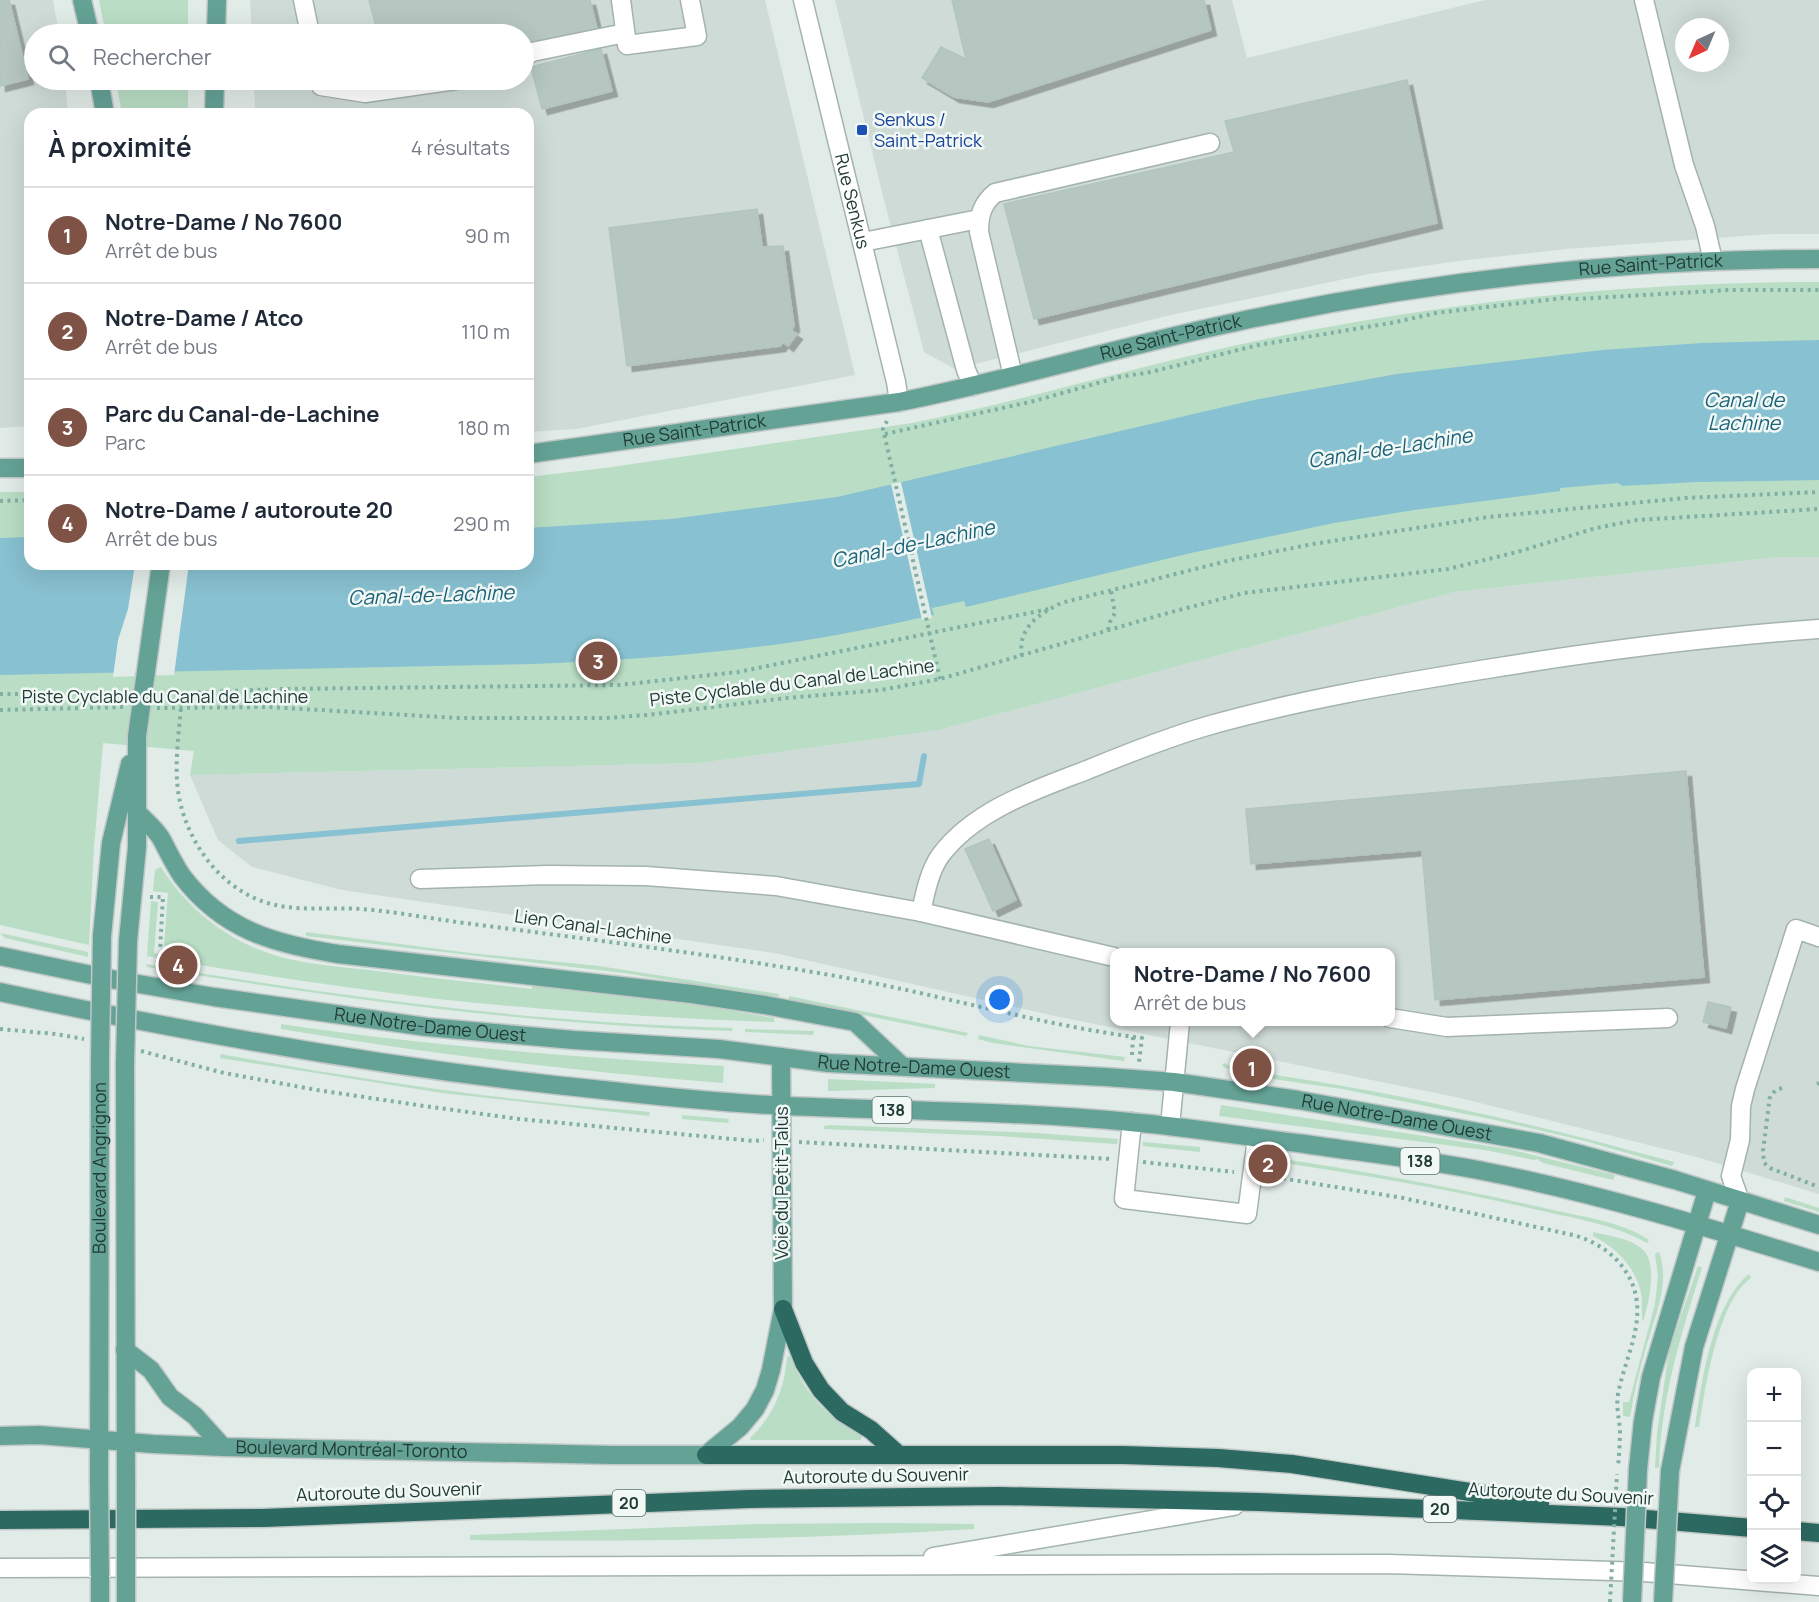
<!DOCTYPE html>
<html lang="fr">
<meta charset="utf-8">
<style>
:root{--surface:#fff;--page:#f6f6f7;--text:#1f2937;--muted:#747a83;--line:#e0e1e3;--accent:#7e5345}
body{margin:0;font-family:Manrope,sans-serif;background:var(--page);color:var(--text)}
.controls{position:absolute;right:18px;bottom:18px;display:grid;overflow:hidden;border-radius:12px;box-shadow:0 6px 24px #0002}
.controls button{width:54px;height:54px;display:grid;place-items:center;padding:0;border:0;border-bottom:2px solid var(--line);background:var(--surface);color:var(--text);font:30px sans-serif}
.compass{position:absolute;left:1675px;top:18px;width:54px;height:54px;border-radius:50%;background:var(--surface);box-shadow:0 6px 24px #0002;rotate:224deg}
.you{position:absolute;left:1000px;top:1000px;width:21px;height:21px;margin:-15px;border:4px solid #fff;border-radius:50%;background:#1a73e8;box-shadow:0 0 0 9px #1a73e833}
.badge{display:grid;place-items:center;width:39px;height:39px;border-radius:50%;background:var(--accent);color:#fff;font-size:20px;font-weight:700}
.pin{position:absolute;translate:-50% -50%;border:3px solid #fff;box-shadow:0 2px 6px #0006}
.popup{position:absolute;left:1110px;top:948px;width:285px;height:78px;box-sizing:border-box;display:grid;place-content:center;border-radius:12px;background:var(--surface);filter:drop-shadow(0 2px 4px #0005);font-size:20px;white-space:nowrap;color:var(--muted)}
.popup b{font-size:22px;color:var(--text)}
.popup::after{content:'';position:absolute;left:50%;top:100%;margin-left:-12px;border:12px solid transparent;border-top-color:var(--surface)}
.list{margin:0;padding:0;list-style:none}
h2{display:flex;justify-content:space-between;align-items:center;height:78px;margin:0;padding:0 24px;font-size:26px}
h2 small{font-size:20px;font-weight:400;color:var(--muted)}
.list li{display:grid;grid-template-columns:39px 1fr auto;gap:18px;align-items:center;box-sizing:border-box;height:96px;padding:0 24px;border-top:2px solid var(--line)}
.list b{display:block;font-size:22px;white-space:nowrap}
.list p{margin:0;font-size:20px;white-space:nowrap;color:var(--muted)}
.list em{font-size:20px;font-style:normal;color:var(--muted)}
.icon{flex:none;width:33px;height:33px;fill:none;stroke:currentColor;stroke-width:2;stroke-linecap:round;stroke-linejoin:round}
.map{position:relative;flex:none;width:1819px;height:1602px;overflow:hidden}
.search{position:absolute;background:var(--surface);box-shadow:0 6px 24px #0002;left:24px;top:24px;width:510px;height:66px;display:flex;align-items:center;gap:15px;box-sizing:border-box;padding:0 21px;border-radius:33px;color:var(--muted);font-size:22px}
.panel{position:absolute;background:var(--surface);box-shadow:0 6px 24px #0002;left:24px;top:108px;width:510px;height:462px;border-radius:18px}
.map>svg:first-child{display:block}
</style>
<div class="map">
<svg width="1819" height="1602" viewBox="0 0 1819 1602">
<defs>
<filter id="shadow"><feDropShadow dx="5.5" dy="5.5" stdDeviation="0" flood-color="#0004"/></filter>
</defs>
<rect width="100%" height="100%" fill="#e1ebe7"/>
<g fill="#cfdbd6" fill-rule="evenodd">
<path d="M 0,0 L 53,0 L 59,34 L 34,34 L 34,80 L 65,80 L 68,114 L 30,114 L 30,426 L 0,428 Z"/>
<path d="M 250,0 L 765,0 L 855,375 L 576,429 L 528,432 L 528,114 L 255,114 L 254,80 L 524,80 L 524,34 L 252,34 Z"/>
<path d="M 835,0 L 1232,0 L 1247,58 L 1485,0 L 1819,0 L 1819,234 L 1770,234 L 1566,249 L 1458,261 L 1369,274 L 1166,316 L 955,369 L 924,352 L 883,196 ZM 1684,27 L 1720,27 L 1720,63 L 1684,63 Z"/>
<path d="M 1779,557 L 1819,557 L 1819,1194 L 1697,1157 L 1456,1097 L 1055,1016 L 774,953 L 342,890 L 252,867 L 218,840 L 190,775 L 700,763 L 939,730 L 1455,592 ZM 1114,952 L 1390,952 L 1390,1022 L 1114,1022 Z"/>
</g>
<g fill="#b9ddc5">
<path d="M 99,0 L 188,0 L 188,34 L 106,34 Z"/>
<path d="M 116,80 L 188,80 L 188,114 L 122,114 Z"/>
<path d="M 1819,282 L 1819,557 L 1779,557 L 1455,592 L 939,730 L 700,763 L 190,775 L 194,751 L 103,743 L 94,847 L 89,945 L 0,925 L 0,492 L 30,492 L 30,564 L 528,564 L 528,477 L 605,468 L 912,423 C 1036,398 1157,360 1281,336 C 1458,300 1639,282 1819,282 Z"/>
<path d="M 161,867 C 186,908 228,941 274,955 C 307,965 343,967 377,971 C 429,978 480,983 532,989 L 532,986 L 704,1006 L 774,1018 L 774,1022 C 662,1018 550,1011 438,999 C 353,989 267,976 182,962 L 184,949 L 164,946 L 168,893 L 153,891 L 155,870 Z"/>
<path d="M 151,901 L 158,902 L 154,953 L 175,958 L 172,961 L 147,956 Z"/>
<path d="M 306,932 L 470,953 L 599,966 L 779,994 L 778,998 L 624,973 L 306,936 Z"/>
<path d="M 0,933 L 88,952 L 88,957 L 5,938 Z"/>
<path d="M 146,964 C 340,997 536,1023 733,1028 L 732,1031 C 535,1025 341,999 147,967 Z"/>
<path d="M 789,996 L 968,1033 L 966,1036 L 789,1000 Z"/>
<path d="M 281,1024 C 428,1046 575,1057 724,1066 L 723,1083 C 575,1071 428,1054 281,1029 Z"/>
<path d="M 745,1029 L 814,1031 L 813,1035 L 745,1032 Z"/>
<path d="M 979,1035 L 1029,1046 L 1125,1057 L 1124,1061 L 993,1043 L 978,1039 Z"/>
<path d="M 221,1054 C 363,1080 506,1101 650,1112 L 649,1116 L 442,1093 L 220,1058 Z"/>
<path d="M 1224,1063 L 1231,1067 L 1247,1071 C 1392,1091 1533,1123 1674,1162 L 1672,1166 L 1585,1141 L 1495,1120 L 1342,1089 L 1240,1074 L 1222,1066 Z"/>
<path d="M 828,1079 L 935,1084 L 935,1088 L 828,1091 Z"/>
<path d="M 1221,1105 L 1509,1149 L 1615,1175 L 1613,1180 L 1543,1163 L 1537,1159 L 1534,1160 L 1485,1150 L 1219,1116 Z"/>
<path d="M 682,1115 L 729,1119 L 728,1123 L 682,1119 Z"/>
<path d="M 829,1125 L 1036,1133 L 1118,1139 L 1117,1144 L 999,1136 L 824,1129 L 824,1126 Z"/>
<path d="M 1143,1142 L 1200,1147 L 1200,1152 L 1143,1146 Z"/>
<path d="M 1270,1157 C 1364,1171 1456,1188 1549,1209 C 1581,1217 1621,1221 1649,1240 L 1647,1243 C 1616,1225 1577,1219 1543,1211 C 1452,1190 1361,1174 1270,1161 Z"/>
<path d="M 1785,1197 L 1819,1208 L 1819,1212 L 1784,1201 Z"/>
<path d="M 1593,1232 C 1608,1236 1630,1238 1642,1249 C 1659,1263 1648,1304 1643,1322 C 1641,1315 1642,1306 1642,1298 C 1638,1269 1617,1248 1593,1236 Z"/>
<path d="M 1659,1252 C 1671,1283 1654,1318 1646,1348 C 1639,1371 1634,1393 1630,1417 L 1623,1416 L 1623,1402 L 1629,1402 L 1655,1304 L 1658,1276 L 1655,1254 Z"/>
<path d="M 1698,1266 L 1702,1268 C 1681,1333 1661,1399 1659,1468 L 1655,1468 L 1657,1433 L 1669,1351 Z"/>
<path d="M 1749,1274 L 1751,1278 C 1718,1300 1705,1389 1699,1427 L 1695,1427 C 1702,1380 1712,1305 1749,1274 Z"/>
<path d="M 790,1356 C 806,1397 826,1415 862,1436 L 861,1440 L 751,1440 L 750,1438 C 773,1417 785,1388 787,1357 Z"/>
<path d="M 886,1523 L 974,1524 L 974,1529 C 806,1539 638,1542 470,1540 L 470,1535 L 757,1524 Z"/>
</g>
<path fill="#88c1d1" d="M 1819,340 L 1819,480 L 1696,482 L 1622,486 L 1618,483 L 1560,488 L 1560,491 L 1414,510 L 1334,523 L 1191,553 L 966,607 L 964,601 L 932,608 L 934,615 C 883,626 832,637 780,644 C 698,655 615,661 532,664 L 0,675 L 0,538 L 30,537 L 30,564 L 528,564 L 528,528 L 671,519 L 837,497 L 1254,400 L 1397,374 L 1602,350 L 1702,343 Z"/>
<g fill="#e1ebe7">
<path d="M 901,482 L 932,618 L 922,620 L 891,484 Z"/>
<path d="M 135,564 L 189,564 L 174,675 L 113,677 L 118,640 L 128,609 Z"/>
</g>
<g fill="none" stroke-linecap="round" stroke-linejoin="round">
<path stroke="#88c1d1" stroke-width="6" d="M 239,841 L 919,784 L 924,756"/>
</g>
<g fill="#b6c6c0" stroke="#b3c5bf" stroke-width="1.5" filter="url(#shadow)">
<path d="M 0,0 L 9,0 L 28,79 L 0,86 Z"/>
<path d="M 369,0 L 590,0 L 597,29 L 524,47 L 524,34 L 378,34 Z"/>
<path d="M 952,0 L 1204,0 L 1211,30 L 988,102 L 954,97 L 922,78 L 941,47 L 966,59 Z"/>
<path d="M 601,49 L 612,91 L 542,109 L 531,67 Z"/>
<path d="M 1407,80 L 1437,223 L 1034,319 L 1004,204 L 1234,152 L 1225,121 Z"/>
<path d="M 757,209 L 762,247 L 783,246 L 794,326 L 791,330 L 797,334 L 788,346 L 783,342 L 780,346 L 627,366 L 609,228 Z"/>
<path d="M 1686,771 L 1704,977 L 1435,1000 L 1422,850 L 1251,864 L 1246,809 Z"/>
<path d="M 989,839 L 1016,900 L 993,911 L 965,849 Z"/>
<path d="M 1708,1002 L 1731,1007 L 1726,1028 L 1703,1022 Z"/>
</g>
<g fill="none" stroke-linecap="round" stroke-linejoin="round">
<defs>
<g id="minor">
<path d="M 303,0 L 310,34"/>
<path d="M 621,0 L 627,45 L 697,36 L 690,0"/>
<path id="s1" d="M 803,0 L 896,382 L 899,402"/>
<path d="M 1644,0 L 1684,165 L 1705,226 L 1713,261"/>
<path d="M 524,57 L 532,52 L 625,33"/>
<path d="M 319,80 L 321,86 L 365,93 L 456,80"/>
<path d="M 928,229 L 966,370 L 973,386"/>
<path d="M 863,242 L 979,219"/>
<path d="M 1013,376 L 979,232 C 979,215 982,204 995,193 L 1210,143"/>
<path d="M 420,879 L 548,875 L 646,876 L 776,886 L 921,912 L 1114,957"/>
<path d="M 921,912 C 925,894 929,872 940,856 C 974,810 1035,790 1087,770 C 1126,754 1166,738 1207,726 C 1298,700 1393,684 1487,669 C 1597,651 1707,637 1819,629"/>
<path d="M 1390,1018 L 1447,1027 L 1668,1018"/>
<path d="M 1132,1122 L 1124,1199 L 1247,1214 L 1257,1138"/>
<path d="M 1170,1126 L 1180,1022"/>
<path d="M 1740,1201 L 1731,1176 L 1740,1140 L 1741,1106 L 1745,1089 L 1796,929 L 1819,937"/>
<path d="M 933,1557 L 1234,1506"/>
<path d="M 0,1568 L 1388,1564 L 1644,1572 L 1819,1586"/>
</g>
<g id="major">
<path d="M 82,0 L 90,34"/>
<path d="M 216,34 L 217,0"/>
<path d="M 99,80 L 105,114"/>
<path d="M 214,114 L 215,80"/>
<path id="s2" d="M 528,454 L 899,402 C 1020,378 1139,341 1260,317 C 1444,279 1631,259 1819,259"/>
<path d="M 0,468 L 30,468"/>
<path d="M 137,812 C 145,821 156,829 162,840 C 168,852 174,864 182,876 C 223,930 274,944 338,954 L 692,994 L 765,1005 L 855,1022 L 902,1066"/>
<path d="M 102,936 L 111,843 L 130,764"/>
<path d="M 128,941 L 137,847 L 137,736"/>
<path id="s3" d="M 0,956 L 116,980 L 214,997 L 427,1027 L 574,1040 L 719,1049 L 828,1063 L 1106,1077 L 1174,1082 L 1298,1100 L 1539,1143 L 1675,1180 L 1819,1225"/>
<path d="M 0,992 C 199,1035 400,1070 603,1090 C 664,1097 727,1103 788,1106 C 902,1111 1017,1111 1130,1122 C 1189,1127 1247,1137 1305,1144 C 1366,1153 1428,1160 1488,1172 C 1600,1194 1710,1228 1819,1262"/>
<path d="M 125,1063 L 126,1481"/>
<path d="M 125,1350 L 151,1370 L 170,1397 L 195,1416 L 223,1447"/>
<path id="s4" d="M 0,1436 L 39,1435 L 153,1444 L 223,1447 L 613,1455 L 706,1455 L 740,1427 L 755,1409 L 765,1390 L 771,1370 L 783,1309 L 781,1057"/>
<path d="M 1638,1469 L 1643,1421 L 1651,1377 L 1707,1191"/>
<path d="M 1670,1471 L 1694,1347 L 1740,1201"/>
<path id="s5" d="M 99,1480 L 100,1057"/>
<path d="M 100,1576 L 100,1602"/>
</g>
<g id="highway">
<path d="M 783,1309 L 804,1363 L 821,1390 L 842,1412 L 871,1430 L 899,1455"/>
<path d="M 706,1455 L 1123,1455 L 1218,1458 L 1292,1464 L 1540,1503"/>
<path d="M 0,1520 L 263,1518 L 749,1499 L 1000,1496 L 1259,1502 L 1622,1517 L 1752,1528"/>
<path d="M 1796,1531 L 1819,1533"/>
</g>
</defs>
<use href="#minor" stroke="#a4b3af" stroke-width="21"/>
<use href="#major" stroke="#c1c8c7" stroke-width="21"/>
<use href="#highway" stroke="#c1c8c7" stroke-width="21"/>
<g stroke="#81afa4" stroke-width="4" stroke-dasharray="3 4.5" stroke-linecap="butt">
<path d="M 887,421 L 883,429 L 940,679"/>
<path d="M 885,434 L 1034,401 L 1119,377 L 1151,372 L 1258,345 L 1391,323 L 1436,313 L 1563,298 L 1576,299 L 1730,290 L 1819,290"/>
<path d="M 0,501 L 30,500"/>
<path d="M 1108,630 L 1110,622 L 1115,613 L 1111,591"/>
<path d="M 1022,656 C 1017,628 1039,614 1061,603 L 1227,561 L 1313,544 L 1488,517 L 1685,498 L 1819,492"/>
<path d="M 0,694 L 125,694"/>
<path d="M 160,694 L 278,689 L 619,685 L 738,672 L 1049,609"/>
<path d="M 182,694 C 180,726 174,759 178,791 C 183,826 203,862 230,883 C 276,920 321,904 373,910 C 401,913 429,918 457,922 C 593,940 729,956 863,981 C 956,999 1047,1026 1142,1038 L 1139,1062"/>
<path d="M 157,708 L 268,707 L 459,718 L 606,718 L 647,715 L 787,698 L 881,690 L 940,679 L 1164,614 L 1244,593 L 1448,569 L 1517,552 L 1596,528 L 1637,520 L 1819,509"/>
<path d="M 0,710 L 125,707"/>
<path d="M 150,897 L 163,897 L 160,950 L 180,955 L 178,965"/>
<path d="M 0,1029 L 55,1034 L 84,1039"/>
<path d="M 141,1051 L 224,1073 L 317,1090 L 424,1106 L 519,1119 L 754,1141 L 764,1140"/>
<path d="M 1132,1055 L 1133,1037"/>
<path d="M 1817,1084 L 1819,1083"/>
<path d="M 1782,1088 L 1776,1090 L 1770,1096 L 1763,1151 L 1764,1163 L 1770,1168 L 1819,1187"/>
<path d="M 799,1142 L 1112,1159"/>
<path d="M 1143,1162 L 1234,1172"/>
<path d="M 1268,1176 L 1403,1198 L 1573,1235 C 1611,1245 1641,1276 1637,1318 C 1635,1343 1623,1368 1618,1394 C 1616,1407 1619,1418 1620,1430 C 1620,1443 1619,1455 1618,1467"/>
</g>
<use href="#minor" stroke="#fff" stroke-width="18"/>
<use href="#major" stroke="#65a296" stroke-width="18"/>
<use href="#highway" stroke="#2c6960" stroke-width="18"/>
<defs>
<g id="major-bridge">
<path d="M 137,736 L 161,564"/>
<path d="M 100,1057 L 102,936"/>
<path d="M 125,1063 L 128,941"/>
<path d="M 99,1480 L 100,1576"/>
<path d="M 126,1481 L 126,1602"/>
<path d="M 1632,1602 L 1638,1469"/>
<path d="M 1663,1602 L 1670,1471"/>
</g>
</defs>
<use href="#major-bridge" stroke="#c1c8c7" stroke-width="21" stroke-linecap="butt"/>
<path stroke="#81afa4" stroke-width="4" stroke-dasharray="3 4.5" stroke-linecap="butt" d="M 1610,1602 L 1617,1474"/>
<use href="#major-bridge" stroke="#65a296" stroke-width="18"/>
</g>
<rect fill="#1a4fb4" stroke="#f1f8f5" stroke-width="2" x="856" y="124" width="12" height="12" rx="3"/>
<g text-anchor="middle" stroke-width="5" stroke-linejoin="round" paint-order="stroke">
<g fill="#f1f8f5" stroke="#5f7470" stroke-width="1.5">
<rect x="872.5" y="1097" width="39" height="26" rx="4.5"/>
<rect x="1400.5" y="1148" width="39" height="26" rx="4.5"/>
<rect x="612.5" y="1490" width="33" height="26" rx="4.5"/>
<rect x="1423.5" y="1496" width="33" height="26" rx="4.5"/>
</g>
<g font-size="16" font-weight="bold" fill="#213c37">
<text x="892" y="1116">138</text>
<text x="1420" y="1167">138</text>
<text x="629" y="1509">20</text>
<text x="1440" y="1515">20</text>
</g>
<g font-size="18" fill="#164399" stroke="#f1f8f5" text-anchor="start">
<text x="874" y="126">Senkus /<tspan x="874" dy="21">Saint-Patrick</tspan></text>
</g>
<g font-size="18" fill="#213c37" stroke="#f1f8f5">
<text dy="6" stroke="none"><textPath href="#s1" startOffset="207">Rue Senkus</textPath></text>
<text dy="6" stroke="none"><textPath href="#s2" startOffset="1140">Rue Saint-Patrick</textPath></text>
<text dy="6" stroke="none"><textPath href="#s2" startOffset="654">Rue Saint-Patrick</textPath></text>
<text dy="6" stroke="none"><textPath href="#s2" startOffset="168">Rue Saint-Patrick</textPath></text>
<text transform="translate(792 683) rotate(-7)" y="6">Piste Cyclable du Canal de Lachine</text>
<text x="165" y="703">Piste Cyclable du Canal de Lachine</text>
<text transform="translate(593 927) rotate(8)" y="6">Lien Canal-Lachine</text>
<text dy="6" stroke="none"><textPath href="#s3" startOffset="436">Rue Notre-Dame Ouest</textPath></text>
<text dy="6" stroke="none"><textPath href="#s3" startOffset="922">Rue Notre-Dame Ouest</textPath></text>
<text dy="6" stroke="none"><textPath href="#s3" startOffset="1408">Rue Notre-Dame Ouest</textPath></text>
<text dy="6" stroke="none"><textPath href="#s5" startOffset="312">Boulevard Angrignon</textPath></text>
<text transform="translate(782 1183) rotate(-90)" y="6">Voie du Petit-Talus</text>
<text dy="6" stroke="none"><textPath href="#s4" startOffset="352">Boulevard Montréal-Toronto</textPath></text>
<text transform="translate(876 1476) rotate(-1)" y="6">Autoroute du Souvenir</text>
<text transform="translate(389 1492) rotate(-2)" y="6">Autoroute du Souvenir</text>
<text transform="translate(1561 1494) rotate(3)" y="6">Autoroute du Souvenir</text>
</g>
<g font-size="20" font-style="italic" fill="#1b6379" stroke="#f1f8f5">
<text x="1744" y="407">Canal de<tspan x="1744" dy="23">Lachine</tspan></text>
<text transform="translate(1390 448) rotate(-9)" y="7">Canal-de-Lachine</text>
<text transform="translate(913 544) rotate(-12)" y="7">Canal-de-Lachine</text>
<text transform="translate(431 595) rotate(-2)" y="7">Canal-de-Lachine</text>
</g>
</g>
</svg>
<div class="controls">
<button>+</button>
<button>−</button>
<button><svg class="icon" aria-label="locate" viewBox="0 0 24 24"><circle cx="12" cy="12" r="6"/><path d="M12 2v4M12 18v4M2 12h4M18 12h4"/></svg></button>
<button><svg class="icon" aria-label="layers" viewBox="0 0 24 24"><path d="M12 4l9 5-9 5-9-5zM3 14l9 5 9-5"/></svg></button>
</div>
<svg class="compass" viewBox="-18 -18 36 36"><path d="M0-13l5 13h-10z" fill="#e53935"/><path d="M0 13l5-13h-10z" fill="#747a83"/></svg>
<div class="you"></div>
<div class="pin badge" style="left:1252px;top:1068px">1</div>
<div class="popup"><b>Notre-Dame / No 7600</b>Arrêt de bus</div>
<div class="pin badge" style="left:1268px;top:1164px">2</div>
<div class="pin badge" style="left:598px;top:661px">3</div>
<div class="pin badge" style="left:178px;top:965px">4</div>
<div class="search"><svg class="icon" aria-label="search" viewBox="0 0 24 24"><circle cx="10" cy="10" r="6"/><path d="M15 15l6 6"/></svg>Rechercher</div>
<section class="panel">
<h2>À proximité<small>4 résultats</small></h2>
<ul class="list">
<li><span class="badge">1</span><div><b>Notre-Dame / No 7600</b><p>Arrêt de bus</p></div><em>90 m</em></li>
<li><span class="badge">2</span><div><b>Notre-Dame / Atco</b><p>Arrêt de bus</p></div><em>110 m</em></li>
<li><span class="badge">3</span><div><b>Parc du Canal-de-Lachine</b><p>Parc</p></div><em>180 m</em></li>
<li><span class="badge">4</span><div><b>Notre-Dame / autoroute 20</b><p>Arrêt de bus</p></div><em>290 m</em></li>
</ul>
</section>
</div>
